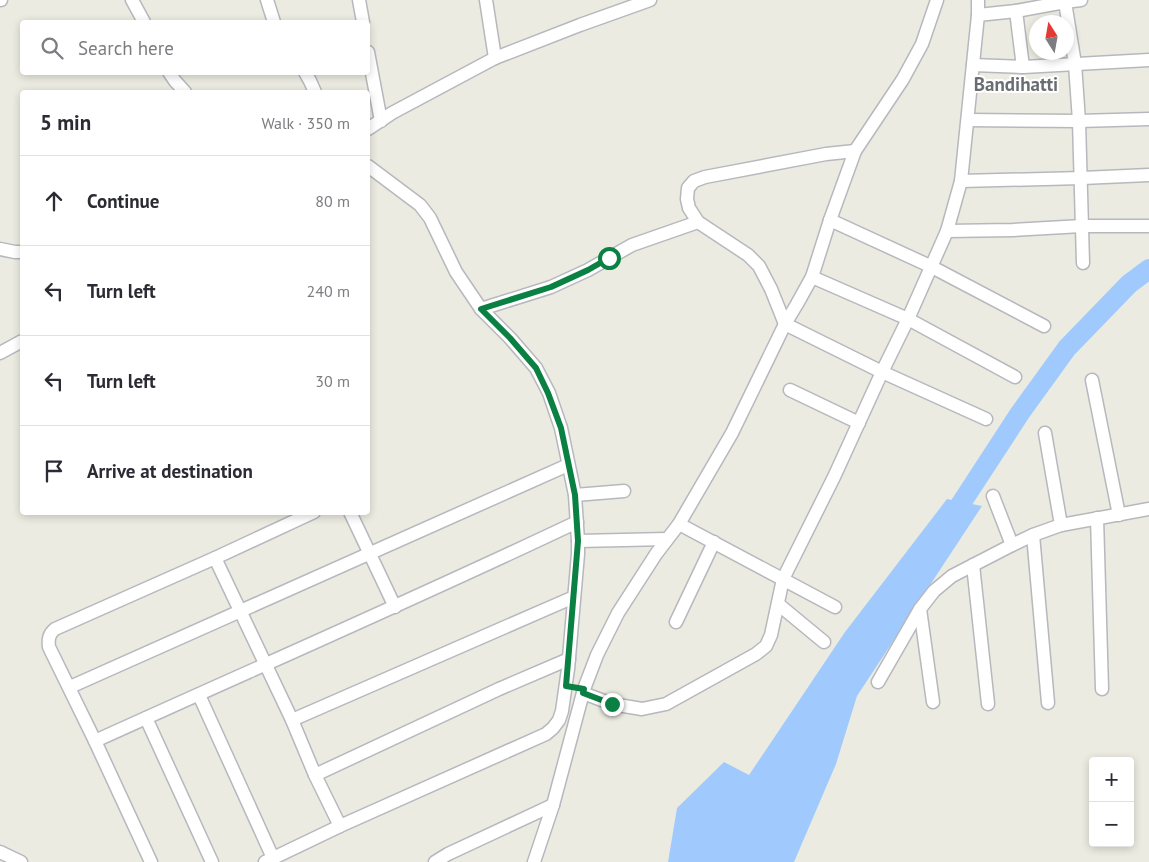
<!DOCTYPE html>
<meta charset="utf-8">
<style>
:root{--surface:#fff;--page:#f7f7f7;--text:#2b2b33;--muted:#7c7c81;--line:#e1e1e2}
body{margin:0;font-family:"PT Sans",sans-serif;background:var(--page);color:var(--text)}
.controls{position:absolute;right:15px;bottom:15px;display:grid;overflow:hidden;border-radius:5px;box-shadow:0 2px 8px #0003}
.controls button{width:45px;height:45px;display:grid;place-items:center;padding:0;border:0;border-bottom:1px solid var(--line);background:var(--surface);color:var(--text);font:25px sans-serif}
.compass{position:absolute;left:1029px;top:15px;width:45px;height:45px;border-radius:50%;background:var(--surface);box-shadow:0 2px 8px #0003;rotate:349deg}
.stop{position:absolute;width:15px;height:15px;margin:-11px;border:4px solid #0b8043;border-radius:50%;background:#fff}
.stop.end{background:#0b8043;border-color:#fff;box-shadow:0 1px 5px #0008}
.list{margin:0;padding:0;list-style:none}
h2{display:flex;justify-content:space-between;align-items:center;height:65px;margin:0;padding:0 20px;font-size:21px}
h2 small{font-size:16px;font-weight:400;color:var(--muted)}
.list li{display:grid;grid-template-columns:32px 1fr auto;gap:15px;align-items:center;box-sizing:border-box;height:90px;padding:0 20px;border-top:1px solid var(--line)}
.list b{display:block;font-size:19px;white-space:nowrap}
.list em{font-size:16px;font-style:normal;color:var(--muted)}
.icon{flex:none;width:28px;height:28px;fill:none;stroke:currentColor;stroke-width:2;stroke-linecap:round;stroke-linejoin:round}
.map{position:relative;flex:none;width:1149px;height:862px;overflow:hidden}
.search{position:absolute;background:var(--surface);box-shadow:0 2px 8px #0003;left:20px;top:20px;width:350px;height:55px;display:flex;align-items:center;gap:12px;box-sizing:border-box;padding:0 18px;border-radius:5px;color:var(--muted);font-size:19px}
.panel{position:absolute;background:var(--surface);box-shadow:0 2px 8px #0003;left:20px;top:90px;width:350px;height:425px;border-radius:5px}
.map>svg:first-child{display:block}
</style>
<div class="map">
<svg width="1149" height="862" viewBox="0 0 1149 862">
<rect width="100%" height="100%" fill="#ecebe1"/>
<path fill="#a0cafd" d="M 947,499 L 982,506 L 857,696 L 836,764 L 794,862 L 668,862 L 677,808 L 724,762 L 749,775 L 845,632 Z"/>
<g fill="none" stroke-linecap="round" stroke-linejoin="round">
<path stroke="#a0cafd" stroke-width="20" d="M 947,525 L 1020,413 L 1067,348 L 1129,284 L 1149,269"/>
<defs>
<g id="minor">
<path d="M 0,0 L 1,0"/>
<path d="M 132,0 L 144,22"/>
<path d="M 267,0 L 274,22"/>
<path d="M 359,0 L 363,22"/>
<path d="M 486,0 L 495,58"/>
<path d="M 1081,0 L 1065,2 L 1075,64 L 1079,121 L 1083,263"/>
<path d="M 1016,11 L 1023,67"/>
<path d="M 978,15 L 1016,11 L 1065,2"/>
<path d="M 368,52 L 381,121"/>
<path d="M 973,65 L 1023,67 L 1149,60"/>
<path d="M 169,72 L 175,81 L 185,92"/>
<path d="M 305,72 L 310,81 L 315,92"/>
<path d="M 968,120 L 1079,121 L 1149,119"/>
<path d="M 368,129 L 392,113 L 495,58 L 580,25 L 650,0"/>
<path d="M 855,151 L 826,154 L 705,177 L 694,181 L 688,188 L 687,199 L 689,208 L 698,222 L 748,255 L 759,266 L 771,289 L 785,324 L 882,372 L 986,419"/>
<path d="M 961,181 L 1082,178 L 1149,175"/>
<path d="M 830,220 L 930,266 L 1044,326"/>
<path d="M 947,231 L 1013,230 L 1082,226 L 1149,226"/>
<path d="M 0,249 L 15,252 L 22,252"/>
<path d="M 812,277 L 908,319 L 1015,377"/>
<path d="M 481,309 L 551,287 L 588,270 L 632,245 L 698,222"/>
<path d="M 0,353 L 22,341"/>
<path d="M 1092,380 L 1119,515"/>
<path d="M 790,390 L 859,423"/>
<path d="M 1045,433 L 1061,525"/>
<path d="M 575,495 L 624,491"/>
<path d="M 993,496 L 1012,545"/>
<path d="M 350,512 L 395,607"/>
<path d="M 1097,518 L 1102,689"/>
<path d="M 679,524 L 835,607"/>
<path d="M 1033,535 L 1048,703"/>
<path d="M 578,541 L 667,539"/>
<path d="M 215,558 L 292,720 L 315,775 L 340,826"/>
<path d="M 973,565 L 988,704"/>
<path d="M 778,604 L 824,642"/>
<path d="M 920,609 L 933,702"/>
<path d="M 676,622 L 714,542"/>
<path d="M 878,682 L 920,609 L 934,591 L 952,576 L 1012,545 L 1033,535 L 1061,525 L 1149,509"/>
<path d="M 70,687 L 568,465"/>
<path d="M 583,693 L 612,704 L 642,709 L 666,704 L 756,654 L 766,646 L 771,635 L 783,579 L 834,477 L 882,372 L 908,319 L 947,231 L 961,181 L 978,15 L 978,0"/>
<path d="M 199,695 L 273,858"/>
<path d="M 146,718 L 212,862"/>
<path d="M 292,720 L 574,597"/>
<path d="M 95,741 C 256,668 417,598 577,522"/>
<path d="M 315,775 L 499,689 L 569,659"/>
<path d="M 0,852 L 21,862"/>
<path d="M 151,862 L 95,741 L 49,647 C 48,639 49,634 55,629 L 215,558 L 314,512"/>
<path d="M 265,862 L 340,826 L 546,734 L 553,728 L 559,720 L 562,711 L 568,669 L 578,554 L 578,541 L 575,495 L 561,428 L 549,393 L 536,368 L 510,338 L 481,309 L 456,272 L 430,218 L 420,205 L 368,166"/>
<path d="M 435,862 L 448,854 L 553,805"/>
<path d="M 534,862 L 553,805 L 584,689 L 597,655 L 618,613 L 656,554 L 679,524 L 732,433 L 785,324 L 797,304 L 812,277 L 830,220 L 855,151 L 903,79 L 922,44 L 937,0"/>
</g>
</defs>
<use href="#minor" stroke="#b6b8bd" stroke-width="15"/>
<use href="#minor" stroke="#fff" stroke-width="12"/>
</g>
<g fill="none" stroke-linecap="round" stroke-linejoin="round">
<path stroke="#0b8043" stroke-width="6" d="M 609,258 L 588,270 L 551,287 L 481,309 L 510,338 L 536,368 L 548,393 L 561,428 L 575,495 L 578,541 L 566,686 L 584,689 L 583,693 L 612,704"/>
</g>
<g text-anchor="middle" stroke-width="4" stroke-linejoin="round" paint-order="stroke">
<g font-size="19" font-weight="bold" fill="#6a6e73" stroke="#fff">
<text x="1016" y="91">Bandihatti</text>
</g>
</g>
</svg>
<div class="controls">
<button>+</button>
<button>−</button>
</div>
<svg class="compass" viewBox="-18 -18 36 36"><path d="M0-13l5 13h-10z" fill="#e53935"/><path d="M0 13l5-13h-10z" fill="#7c7c81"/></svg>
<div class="stop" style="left:609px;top:258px"></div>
<div class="stop end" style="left:612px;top:704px"></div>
<div class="search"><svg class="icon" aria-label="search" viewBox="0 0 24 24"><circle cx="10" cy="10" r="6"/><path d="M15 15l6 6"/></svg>Search here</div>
<section class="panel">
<h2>5 min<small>Walk · 350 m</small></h2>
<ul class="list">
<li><svg class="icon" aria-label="ahead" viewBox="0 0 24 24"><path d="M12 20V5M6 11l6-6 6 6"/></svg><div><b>Continue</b></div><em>80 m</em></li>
<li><svg class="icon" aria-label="left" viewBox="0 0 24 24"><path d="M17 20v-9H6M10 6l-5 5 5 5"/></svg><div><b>Turn left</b></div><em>240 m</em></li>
<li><svg class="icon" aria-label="left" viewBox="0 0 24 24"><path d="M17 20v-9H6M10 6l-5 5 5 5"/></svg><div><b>Turn left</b></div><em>30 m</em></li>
<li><svg class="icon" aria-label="arrive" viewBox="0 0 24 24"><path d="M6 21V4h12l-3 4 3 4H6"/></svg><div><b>Arrive at destination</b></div></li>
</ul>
</section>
</div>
